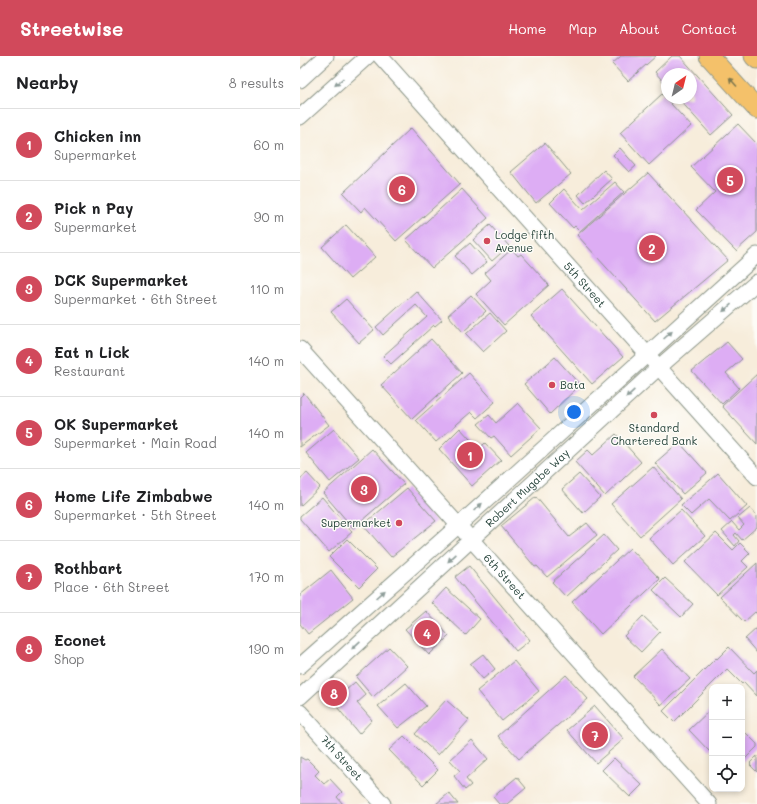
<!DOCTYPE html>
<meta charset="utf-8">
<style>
:root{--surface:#fff;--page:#f6f6f6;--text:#202124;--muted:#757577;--line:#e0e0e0;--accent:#d1495b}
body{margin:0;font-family:Mali,sans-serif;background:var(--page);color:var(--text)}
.controls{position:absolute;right:12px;bottom:12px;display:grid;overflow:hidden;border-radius:8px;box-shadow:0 2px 6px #0003}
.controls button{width:36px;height:36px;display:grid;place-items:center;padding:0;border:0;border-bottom:1px solid var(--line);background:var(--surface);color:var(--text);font:20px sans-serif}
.compass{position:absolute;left:361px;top:12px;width:36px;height:36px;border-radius:50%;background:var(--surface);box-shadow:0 2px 6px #0003;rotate:35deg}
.you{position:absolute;left:274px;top:356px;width:14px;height:14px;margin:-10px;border:3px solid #fff;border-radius:50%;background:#1a73e8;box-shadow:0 0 0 6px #1a73e833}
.badge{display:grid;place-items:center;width:26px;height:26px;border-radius:50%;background:var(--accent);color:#fff;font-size:13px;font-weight:700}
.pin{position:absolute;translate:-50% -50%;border:2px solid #fff;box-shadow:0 1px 4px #0006}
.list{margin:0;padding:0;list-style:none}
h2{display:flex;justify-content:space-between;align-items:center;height:52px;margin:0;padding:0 16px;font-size:17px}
h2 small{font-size:13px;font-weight:400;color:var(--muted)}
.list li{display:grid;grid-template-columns:26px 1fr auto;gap:12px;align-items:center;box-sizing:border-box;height:72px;padding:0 16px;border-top:1px solid var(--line)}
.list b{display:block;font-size:15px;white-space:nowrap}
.list p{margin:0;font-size:13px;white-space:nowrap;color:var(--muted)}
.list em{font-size:13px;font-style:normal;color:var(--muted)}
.icon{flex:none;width:22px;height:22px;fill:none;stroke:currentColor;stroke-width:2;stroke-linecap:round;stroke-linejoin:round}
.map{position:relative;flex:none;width:457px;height:748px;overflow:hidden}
header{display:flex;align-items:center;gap:24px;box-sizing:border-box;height:56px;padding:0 20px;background:var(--accent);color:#fff}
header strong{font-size:19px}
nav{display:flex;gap:22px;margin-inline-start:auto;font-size:14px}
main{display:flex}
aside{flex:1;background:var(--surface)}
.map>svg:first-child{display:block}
</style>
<header>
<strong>Streetwise</strong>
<nav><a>Home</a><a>Map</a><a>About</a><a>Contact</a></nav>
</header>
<main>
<aside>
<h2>Nearby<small>8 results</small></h2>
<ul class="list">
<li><span class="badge">1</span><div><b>Chicken inn</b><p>Supermarket</p></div><em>60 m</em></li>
<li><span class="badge">2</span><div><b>Pick n Pay</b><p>Supermarket</p></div><em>90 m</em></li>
<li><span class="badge">3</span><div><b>DCK Supermarket</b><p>Supermarket · 6th Street</p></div><em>110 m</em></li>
<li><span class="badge">4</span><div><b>Eat n Lick</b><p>Restaurant</p></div><em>140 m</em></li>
<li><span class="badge">5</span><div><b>OK Supermarket</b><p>Supermarket · Main Road</p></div><em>140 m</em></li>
<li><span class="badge">6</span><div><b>Home Life Zimbabwe</b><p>Supermarket · 5th Street</p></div><em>140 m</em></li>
<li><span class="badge">7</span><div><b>Rothbart</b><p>Place · 6th Street</p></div><em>170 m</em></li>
<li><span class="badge">8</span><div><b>Econet</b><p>Shop</p></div><em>190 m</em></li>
</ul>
</aside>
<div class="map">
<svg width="457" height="748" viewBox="0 0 457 748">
<rect width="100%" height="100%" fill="#fdfcf7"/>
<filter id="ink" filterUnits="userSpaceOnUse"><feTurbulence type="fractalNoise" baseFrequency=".025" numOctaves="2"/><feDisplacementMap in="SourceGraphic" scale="8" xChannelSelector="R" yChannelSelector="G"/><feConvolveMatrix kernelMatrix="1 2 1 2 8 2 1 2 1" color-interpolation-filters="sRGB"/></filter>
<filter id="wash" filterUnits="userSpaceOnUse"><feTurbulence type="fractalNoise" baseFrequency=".012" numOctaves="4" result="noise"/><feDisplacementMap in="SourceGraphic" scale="16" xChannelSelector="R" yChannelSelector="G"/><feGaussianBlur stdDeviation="0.9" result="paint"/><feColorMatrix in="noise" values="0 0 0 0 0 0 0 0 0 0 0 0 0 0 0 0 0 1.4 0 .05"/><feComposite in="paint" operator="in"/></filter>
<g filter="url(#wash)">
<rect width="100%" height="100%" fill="#f7eddb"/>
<g id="blocks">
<g fill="#ddadf4">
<path d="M 321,0 L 356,0 L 328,25 L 312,8 Z"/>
<path d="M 372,0 L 380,0 L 433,59 L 411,79 L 378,42 L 391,42 L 391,18 L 367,18 L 367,30 L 355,16 Z"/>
<path d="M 362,38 L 391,70 L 349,109 L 320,77 Z"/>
<path d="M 438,68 L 457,88 L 457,176 L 436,195 L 396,154 L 415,136 L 391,111 Z"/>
<path d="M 111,72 L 160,128 L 96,185 L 65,151 L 61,156 L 43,137 Z"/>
<path d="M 245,87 L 271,118 L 236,147 L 211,116 Z"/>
<path d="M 320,92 L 336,110 L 329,116 L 313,99 Z"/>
<path d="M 304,114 L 312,123 L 285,147 L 278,139 Z"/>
<path d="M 348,117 L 428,204 L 355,265 L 277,179 Z"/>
<path d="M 315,126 L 324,136 L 280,175 L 275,170 L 273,172 L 250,147 L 264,133 L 283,154 Z"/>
<path d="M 162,133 L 188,162 L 132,212 L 106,184 Z"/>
<path d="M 46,169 L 75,201 L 50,223 L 22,191 Z"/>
<path d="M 190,169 L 209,190 L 192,205 L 173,184 Z"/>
<path d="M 170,187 L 187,206 L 172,219 L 155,200 Z"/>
<path d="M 212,193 L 218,200 L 221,198 L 249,229 L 204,269 L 176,238 L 191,224 L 185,217 Z"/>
<path d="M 262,233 L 323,301 L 292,328 L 231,260 Z"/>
<path d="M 116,235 L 142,264 L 135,270 L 134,269 L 91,308 L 83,300 L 127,261 L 116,249 L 83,279 L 76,271 Z"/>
<path d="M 171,239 L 186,255 L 163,276 L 148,259 Z"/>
<path d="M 46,243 L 74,274 L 59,287 L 31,256 Z"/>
<path d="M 190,257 L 206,275 L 183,296 L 166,278 Z"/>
<path d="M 131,283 L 162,317 L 112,363 L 81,329 Z"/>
<path d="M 427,286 L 442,303 L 426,317 L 439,332 L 422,348 L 392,315 Z"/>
<path d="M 255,301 L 280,329 L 250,358 L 224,328 Z"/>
<path d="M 169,317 L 195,346 L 177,362 L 171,356 L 136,386 L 116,364 Z"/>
<path d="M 457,318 L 457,388 L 422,350 Z"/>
<path d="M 4,337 L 29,369 L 0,391 L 0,341 Z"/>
<path d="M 218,347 L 241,372 L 211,399 L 194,380 L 191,382 L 178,368 L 189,359 L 196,367 Z"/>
<path d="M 160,372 L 179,393 L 185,387 L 201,404 L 172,430 L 139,393 Z"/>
<path d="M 34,373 L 59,402 L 30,426 L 6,397 Z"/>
<path d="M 316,378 L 341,406 L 305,440 L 275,406 L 288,394 L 293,399 Z"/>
<path d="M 379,386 L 407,417 L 383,438 L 355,407 Z"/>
<path d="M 72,393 L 104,428 L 53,472 L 23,437 Z"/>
<path d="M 353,411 L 381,443 L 340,480 L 311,448 Z"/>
<path d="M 7,417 L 20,431 L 0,450 L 0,423 Z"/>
<path d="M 418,417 L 447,450 L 430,465 L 409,443 L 391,459 L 381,449 L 417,418 Z"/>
<path d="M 279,418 L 300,441 L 283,457 L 262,433 Z"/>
<path d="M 107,432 L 136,465 L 91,501 L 63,469 Z"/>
<path d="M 22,441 L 52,476 L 29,496 L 0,463 L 0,460 Z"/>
<path d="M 236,441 L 269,481 L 287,467 L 297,479 L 247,521 L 237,510 L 235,511 L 201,470 Z"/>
<path d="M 450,452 L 457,460 L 457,471 L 442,484 L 436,477 L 434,479 L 439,485 L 435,490 L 422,475 L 432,466 L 439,474 L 444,469 L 438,462 Z"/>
<path d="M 381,454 L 405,480 L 373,509 L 349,482 Z"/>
<path d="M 416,477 L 433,494 L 440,487 L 450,497 L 442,505 L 448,511 L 417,539 L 385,506 Z"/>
<path d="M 304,479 L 317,494 L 266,541 L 252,526 Z"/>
<path d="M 47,483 L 77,513 L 59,531 L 29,501 Z"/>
<path d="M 330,492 L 360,523 L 301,578 L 272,546 Z"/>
<path d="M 457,507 L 457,558 L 455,556 L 444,566 L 420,541 Z"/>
<path d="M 169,510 L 230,584 L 216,595 L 155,521 Z"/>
<path d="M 31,514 L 53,542 L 8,578 L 0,568 L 0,539 Z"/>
<path d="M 365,522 L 393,548 L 381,561 L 353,534 Z"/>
<path d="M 146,532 L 180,563 L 166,579 L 132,547 Z"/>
<path d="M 126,555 L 149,580 L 129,599 L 105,573 Z"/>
<path d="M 343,560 L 360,576 L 341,596 L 324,580 Z"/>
<path d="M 457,572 L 457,597 L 445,583 Z"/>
<path d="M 89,591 L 107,610 L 73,641 L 56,621 Z"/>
<path d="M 429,591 L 454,617 L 457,614 L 457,640 L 444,626 L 442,628 L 427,613 L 374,666 L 363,655 L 416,602 L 417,603 Z"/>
<path d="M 362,593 L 390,623 L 361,649 L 333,620 Z"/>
<path d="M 183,598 L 195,613 L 183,623 L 170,608 Z"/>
<path d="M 214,605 L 239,635 L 202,665 L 177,635 Z"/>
<path d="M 266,619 L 288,643 L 219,703 L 198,680 Z"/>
<path d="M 55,626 L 66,639 L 57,647 L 72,664 L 59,678 L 33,646 Z"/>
<path d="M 106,627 L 126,650 L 98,672 L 78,650 Z"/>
<path d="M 146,644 L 169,664 L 138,699 L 115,678 Z"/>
<path d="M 295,650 L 324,683 L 296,707 L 267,674 Z"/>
<path d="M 412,652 L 412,692 L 409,695 L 389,674 Z"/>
<path d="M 446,677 L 457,688 L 457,691 L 442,706 L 442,681 Z"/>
<path d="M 104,680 L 138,714 L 123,729 L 89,694 Z"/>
<path d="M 172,684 L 188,703 L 166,723 L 171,729 L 165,734 L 154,720 L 160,715 L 150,704 Z"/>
<path d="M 457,700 L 457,716 L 450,709 L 451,708 L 450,707 Z"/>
<path d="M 0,701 L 5,704 L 7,703 L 19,715 L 15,719 L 24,728 L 30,723 L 42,736 L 37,741 L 43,748 L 0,748 Z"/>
<path d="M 314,702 L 342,729 L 330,741 L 302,714 Z"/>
<path d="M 217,721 L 226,732 L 207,748 L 199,748 L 193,741 Z"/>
<path d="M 149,737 L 158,748 L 136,748 Z"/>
</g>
</g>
</g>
<g filter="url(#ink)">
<use href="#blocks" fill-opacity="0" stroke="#8b9588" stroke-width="1"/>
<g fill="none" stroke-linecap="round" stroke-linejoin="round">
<defs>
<g id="minor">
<path id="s1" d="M 80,0 L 457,421"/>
<path d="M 0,24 L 26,0"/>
<path d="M 0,61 L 68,0"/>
<path id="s2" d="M 0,293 L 409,748"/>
<path d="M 0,610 L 159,469 L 457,199"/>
<path id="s3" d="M 0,641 L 358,312 L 457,226"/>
<path id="s4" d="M 0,656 L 83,748"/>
</g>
<g id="major">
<path d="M 409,0 L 457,53"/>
<path d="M 454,0 L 457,3"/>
</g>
</defs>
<use href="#minor" stroke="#8b9588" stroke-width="17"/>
<use href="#major" stroke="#8b9588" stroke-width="21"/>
<use href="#minor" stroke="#fff" stroke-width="15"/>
<use href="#major" stroke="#f4c16b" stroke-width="19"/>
</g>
<defs><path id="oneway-solid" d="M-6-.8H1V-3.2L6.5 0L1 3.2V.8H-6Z"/></defs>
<g fill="#8f9e9a">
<use href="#oneway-solid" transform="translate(39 26) rotate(138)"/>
<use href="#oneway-solid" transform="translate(427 252) rotate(139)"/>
<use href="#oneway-solid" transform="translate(368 279) rotate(-42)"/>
<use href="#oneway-solid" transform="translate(330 338) rotate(137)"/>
<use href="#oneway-solid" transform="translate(178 451) rotate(-42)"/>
<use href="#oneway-solid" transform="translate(152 502) rotate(137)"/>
<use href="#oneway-solid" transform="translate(81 538) rotate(-42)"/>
<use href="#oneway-solid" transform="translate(56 589) rotate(137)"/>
</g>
<use fill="#7f784d" href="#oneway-solid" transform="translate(433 26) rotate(-132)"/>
</g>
<g fill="#d1495b" stroke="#fdfcf7" stroke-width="1.5">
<circle cx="187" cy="185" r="4"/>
<circle cx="252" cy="329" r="4"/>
<circle cx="354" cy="359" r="4"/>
<circle cx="99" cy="467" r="4"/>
</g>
<g text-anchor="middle" stroke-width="3" stroke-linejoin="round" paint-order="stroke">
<g font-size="11" fill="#1f3d34" stroke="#fdfcf7" text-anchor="start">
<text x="195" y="183">Lodge fifth<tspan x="195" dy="13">Avenue</tspan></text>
<text x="260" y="333">Bata</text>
<text x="354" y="376" text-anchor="middle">Standard<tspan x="354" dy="13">Chartered Bank</tspan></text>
<text x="91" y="471" text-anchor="end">Supermarket</text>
</g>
<g font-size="11" fill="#1f3d34" stroke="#fdfcf7">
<text dy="4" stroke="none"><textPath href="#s1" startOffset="307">5th Street</textPath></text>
<text dy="4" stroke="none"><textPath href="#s3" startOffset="309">Robert Mugabe Way</textPath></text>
<text dy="4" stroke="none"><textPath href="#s2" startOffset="306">6th Street</textPath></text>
<text dy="4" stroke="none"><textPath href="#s4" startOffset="62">7th Street</textPath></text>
</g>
</g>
</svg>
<div class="controls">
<button>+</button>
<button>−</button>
<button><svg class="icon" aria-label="locate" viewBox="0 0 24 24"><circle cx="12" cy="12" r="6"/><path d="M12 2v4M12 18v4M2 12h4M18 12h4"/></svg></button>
</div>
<svg class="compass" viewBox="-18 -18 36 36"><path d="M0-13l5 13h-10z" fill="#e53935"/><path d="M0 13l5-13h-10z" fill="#757577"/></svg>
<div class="you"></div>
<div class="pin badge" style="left:170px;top:399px">1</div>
<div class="pin badge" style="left:352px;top:192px">2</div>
<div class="pin badge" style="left:64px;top:433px">3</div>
<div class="pin badge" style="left:127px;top:577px">4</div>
<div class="pin badge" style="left:430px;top:124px">5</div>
<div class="pin badge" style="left:102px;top:133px">6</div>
<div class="pin badge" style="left:295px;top:679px">7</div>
<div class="pin badge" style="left:34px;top:637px">8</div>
</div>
</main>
